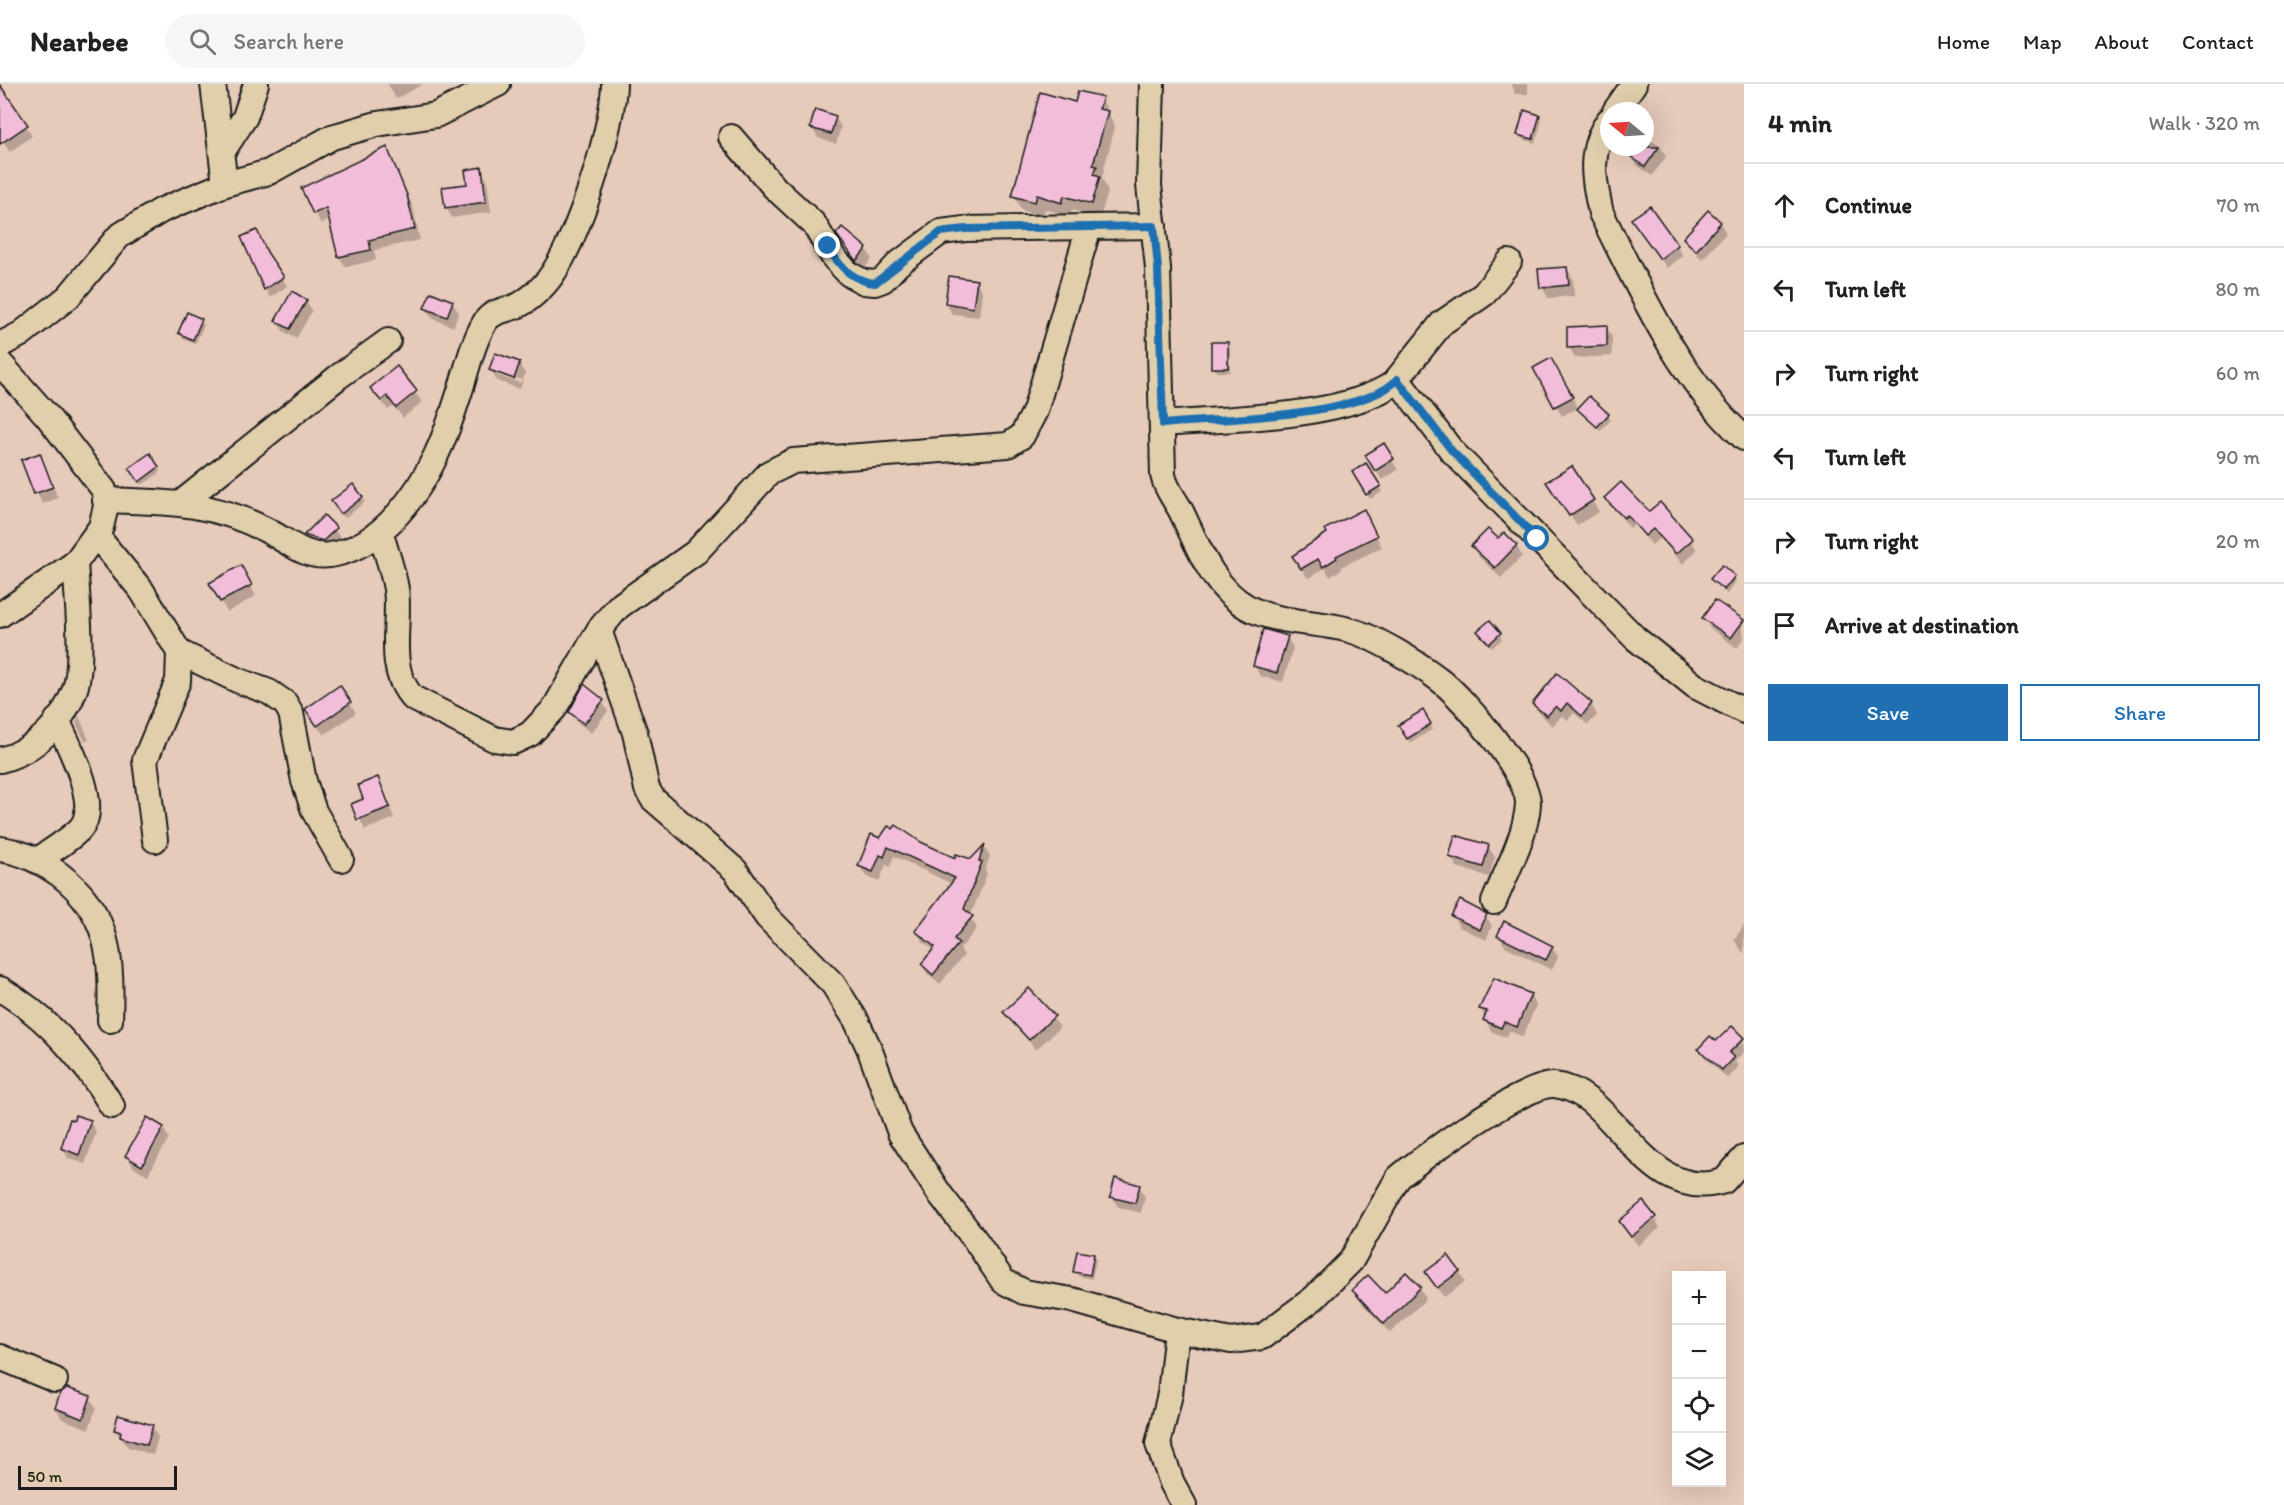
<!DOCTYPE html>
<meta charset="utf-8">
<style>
:root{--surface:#fff;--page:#f6f6f6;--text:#202124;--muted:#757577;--line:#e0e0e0;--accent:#1f6fb2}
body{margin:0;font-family:Itim,sans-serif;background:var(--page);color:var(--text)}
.controls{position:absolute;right:18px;bottom:18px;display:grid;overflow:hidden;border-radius:0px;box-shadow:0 6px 24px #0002}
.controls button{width:54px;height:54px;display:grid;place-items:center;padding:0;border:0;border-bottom:2px solid var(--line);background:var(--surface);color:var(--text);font:30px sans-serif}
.compass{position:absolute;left:1600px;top:18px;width:54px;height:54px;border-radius:50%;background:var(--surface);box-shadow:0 6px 24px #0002;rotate:288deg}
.scale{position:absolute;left:18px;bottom:15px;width:159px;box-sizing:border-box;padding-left:6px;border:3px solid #1c1c1c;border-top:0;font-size:16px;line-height:21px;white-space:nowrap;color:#1c1c1c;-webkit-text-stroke:4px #e1cfac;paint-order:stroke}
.stop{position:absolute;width:18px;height:18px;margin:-14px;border:4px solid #1f6fb2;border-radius:50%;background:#fff}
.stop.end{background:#1f6fb2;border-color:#fff;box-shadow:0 2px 6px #0008}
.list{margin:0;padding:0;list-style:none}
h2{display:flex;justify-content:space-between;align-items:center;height:78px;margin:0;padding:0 24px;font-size:26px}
h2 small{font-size:20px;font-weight:400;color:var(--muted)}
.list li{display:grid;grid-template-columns:39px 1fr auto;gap:18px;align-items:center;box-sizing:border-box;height:84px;padding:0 24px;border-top:2px solid var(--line)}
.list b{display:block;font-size:22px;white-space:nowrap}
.list em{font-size:20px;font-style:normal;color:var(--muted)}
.actions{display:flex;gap:12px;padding:18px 24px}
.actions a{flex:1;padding:14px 0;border:2px solid var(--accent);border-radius:0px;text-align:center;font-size:21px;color:var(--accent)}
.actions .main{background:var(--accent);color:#fff}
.icon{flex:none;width:33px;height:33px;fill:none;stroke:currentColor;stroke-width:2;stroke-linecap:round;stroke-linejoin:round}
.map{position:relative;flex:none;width:1744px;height:1421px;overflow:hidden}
header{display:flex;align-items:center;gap:36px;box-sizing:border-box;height:84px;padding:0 30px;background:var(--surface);border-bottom:2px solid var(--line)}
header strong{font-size:28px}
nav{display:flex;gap:33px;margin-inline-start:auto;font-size:21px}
.search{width:420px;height:54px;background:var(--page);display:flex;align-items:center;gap:15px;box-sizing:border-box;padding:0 21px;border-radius:33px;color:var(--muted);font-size:22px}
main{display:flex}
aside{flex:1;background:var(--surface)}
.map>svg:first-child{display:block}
</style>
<header>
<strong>Nearbee</strong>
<div class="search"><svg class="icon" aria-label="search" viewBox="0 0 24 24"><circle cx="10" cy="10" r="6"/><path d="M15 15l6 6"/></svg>Search here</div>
<nav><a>Home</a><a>Map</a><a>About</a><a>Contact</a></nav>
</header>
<main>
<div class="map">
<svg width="1744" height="1421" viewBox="0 0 1744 1421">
<rect width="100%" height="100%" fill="#e6caba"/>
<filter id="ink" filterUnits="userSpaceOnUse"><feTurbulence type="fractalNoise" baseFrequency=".0167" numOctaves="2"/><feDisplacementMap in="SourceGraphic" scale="12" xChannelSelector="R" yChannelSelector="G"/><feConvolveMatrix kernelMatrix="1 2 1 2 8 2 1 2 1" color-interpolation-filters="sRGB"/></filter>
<g filter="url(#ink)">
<g fill="#0003" fill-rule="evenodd">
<path d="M 388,0 L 423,0 L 396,15 Z"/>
<path d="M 1512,0 L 1528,0 L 1528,10 L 1515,10 Z"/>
<path d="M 0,4 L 32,52 L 10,68 L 0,54 Z"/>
<path d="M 1102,15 L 1115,43 L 1102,93 L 1108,108 L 1100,134 L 1072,126 L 1070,133 L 1045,125 L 1043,132 L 1022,127 L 1014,112 L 1076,20 Z"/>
<path d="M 1539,32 L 1542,37 L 1535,59 L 1522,55 L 1519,50 Z"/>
<path d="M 835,33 L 841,43 L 836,60 L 818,54 L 812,44 Z"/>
<path d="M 1645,53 L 1660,62 L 1666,73 L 1652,92 L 1638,82 L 1631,72 L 1638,63 L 1645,63 Z"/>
<path d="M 387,65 L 413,123 L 420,156 L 374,166 L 376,176 L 346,183 L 339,173 L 330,135 L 321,140 L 315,129 Z"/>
<path d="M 481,85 L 487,96 L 491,128 L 452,134 L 446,123 Z"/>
<path d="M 1708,128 L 1720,139 L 1726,149 L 1702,176 L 1684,154 Z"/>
<path d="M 1639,146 L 1677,162 L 1683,172 L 1667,184 Z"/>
<path d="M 257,148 L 287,202 L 270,214 L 243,154 Z"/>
<path d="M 844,161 L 866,165 L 872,175 L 863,186 Z"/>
<path d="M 1567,184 L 1573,195 L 1574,212 L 1548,214 L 1542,203 Z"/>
<path d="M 976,197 L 982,208 L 979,233 L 952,230 L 946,219 Z"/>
<path d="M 306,217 L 312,227 L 296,255 L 283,247 L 277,237 Z"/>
<path d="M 452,218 L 459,229 L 453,243 L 432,234 L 426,224 Z"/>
<path d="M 201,236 L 204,241 L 195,260 L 182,254 L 180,249 Z"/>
<path d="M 1606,243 L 1612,253 L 1612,272 L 1575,274 L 1569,263 Z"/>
<path d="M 1227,260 L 1230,264 L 1230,288 L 1216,288 L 1213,283 Z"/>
<path d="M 1551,276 L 1578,324 L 1562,332 L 1535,285 Z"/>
<path d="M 519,279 L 525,290 L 520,305 L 497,297 L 491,286 ZM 497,288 L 522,296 L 520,299 L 497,291 Z"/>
<path d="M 396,284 L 422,318 L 403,334 L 394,322 L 388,326 L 372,304 Z"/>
<path d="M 1579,325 L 1608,331 L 1611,336 L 1600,347 Z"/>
<path d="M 1383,361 L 1398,386 L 1382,396 L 1373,382 Z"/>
<path d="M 39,371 L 58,414 L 42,420 L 23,377 Z"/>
<path d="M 1366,381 L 1382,408 L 1370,415 L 1354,388 Z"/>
<path d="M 158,384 L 161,388 L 142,401 L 134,389 Z"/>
<path d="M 1572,384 L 1599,428 L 1577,441 L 1548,399 Z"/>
<path d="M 362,414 L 365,418 L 345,434 L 336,422 Z"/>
<path d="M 1606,415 L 1649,429 L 1691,456 L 1697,466 L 1683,480 L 1660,454 L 1652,461 L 1634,440 L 1630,444 Z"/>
<path d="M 324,433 L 342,455 L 329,467 L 311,462 L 306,452 Z"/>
<path d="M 1369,438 L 1382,463 L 1341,483 L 1342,485 L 1330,493 L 1325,484 L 1308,495 L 1300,482 Z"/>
<path d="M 1498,456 L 1516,461 L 1522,472 L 1501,494 L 1479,473 L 1473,463 Z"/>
<path d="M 240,483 L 256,512 L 227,528 L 211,500 Z"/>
<path d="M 1734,493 L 1736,497 L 1727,510 L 1712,496 Z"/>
<path d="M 1704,534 L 1742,537 L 1744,554 L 1737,564 L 1710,544 Z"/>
<path d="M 1489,538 L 1502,555 L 1492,564 L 1479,547 Z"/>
<path d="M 1287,553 L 1293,564 L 1283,598 L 1260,592 L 1254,581 Z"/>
<path d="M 1557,591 L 1591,620 L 1597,631 L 1588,641 L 1574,629 L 1568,636 L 1562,631 L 1553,642 L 1540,630 L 1533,620 Z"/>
<path d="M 602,617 L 608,627 L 591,649 L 577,638 L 571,628 Z"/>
<path d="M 350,619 L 356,629 L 324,651 L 313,636 Z"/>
<path d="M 1422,628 L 1433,645 L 1410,659 L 1401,642 Z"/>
<path d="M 79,632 L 89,656 L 85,657 L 76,639 Z"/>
<path d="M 383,706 L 394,734 L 365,746 L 353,721 Z"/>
<path d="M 881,756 L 920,759 L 956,776 L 972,776 L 984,762 L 990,772 L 985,786 L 987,790 L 970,833 L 977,844 L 960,865 L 964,871 L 940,900 L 928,891 L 922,880 L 934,866 L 923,858 L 917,847 L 952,800 L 894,772 L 890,783 L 886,781 L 879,798 L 866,792 L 859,781 Z"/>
<path d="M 1488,762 L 1495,773 L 1489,793 L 1457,783 L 1450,772 Z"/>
<path d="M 1460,818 L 1486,832 L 1492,842 L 1486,856 L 1459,843 L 1453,832 Z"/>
<path d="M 1744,841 L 1744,870 L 1734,856 Z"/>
<path d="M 1499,852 L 1552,863 L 1558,873 L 1552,886 L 1505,862 Z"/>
<path d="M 1029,906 L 1060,943 L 1036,966 L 1005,929 Z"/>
<path d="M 1530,911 L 1536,921 L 1523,953 L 1509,947 L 1507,954 L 1491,947 L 1481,925 Z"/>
<path d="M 1743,954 L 1744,968 L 1735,977 L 1738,983 L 1728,995 L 1705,974 L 1700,965 Z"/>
<path d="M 90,1038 L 96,1048 L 85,1080 L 68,1074 L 62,1063 Z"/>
<path d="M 163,1044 L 169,1054 L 148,1091 L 133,1083 L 127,1072 Z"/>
<path d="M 1139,1102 L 1145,1113 L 1141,1129 L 1118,1123 L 1112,1112 Z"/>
<path d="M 1654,1134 L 1660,1144 L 1638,1162 L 1621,1137 Z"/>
<path d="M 1093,1172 L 1096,1176 L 1092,1195 L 1078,1192 L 1075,1187 Z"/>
<path d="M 1459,1187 L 1465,1198 L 1444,1213 L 1433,1199 Z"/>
<path d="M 1420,1204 L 1426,1215 L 1390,1249 L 1360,1217 L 1354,1207 L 1385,1211 Z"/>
<path d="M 90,1313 L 96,1324 L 89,1345 L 62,1335 L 56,1324 Z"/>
<path d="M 152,1342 L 158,1353 L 153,1371 L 128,1363 L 115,1346 Z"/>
</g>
<g fill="#f2bdd9" stroke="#1c1c1c" stroke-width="1.5">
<path d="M 0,1 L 28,41 L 0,60 Z"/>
<path d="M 1078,7 L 1103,13 L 1099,25 L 1108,27 L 1093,81 L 1097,82 L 1094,90 L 1100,92 L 1092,120 L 1064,112 L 1062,119 L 1037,111 L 1035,118 L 1012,112 L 1040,8 L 1075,18 Z"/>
<path d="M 815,25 L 836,32 L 831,50 L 810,44 Z"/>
<path d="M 1524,26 L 1540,31 L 1533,55 L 1517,51 Z"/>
<path d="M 387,63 L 407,111 L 415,145 L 369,156 L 371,166 L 338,173 L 326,124 L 313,130 L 301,104 Z"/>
<path d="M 1618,63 L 1659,63 L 1645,83 Z"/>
<path d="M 482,83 L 486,118 L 445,124 L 442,103 L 467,100 L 465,86 Z"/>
<path d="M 1650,122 L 1678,161 L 1660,175 L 1631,135 Z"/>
<path d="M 1708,126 L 1721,138 L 1696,167 L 1683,154 Z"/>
<path d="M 842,143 L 867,164 L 856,177 L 836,150 Z"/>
<path d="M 257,146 L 267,168 L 284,193 L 264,206 L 241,153 Z"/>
<path d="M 1567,183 L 1569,201 L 1540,204 L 1538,185 Z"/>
<path d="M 949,192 L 977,196 L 973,224 L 945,219 Z"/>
<path d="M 292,207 L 307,216 L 290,245 L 275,237 Z"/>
<path d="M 431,208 L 453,217 L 447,233 L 424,224 Z"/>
<path d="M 187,228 L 202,235 L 193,256 L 178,249 Z"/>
<path d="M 1607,241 L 1607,262 L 1567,264 L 1567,243 Z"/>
<rect x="1211" y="258" width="17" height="26"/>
<path d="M 495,269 L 520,278 L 514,295 L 489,286 Z"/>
<path d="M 1551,274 L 1573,313 L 1554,323 L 1533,284 Z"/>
<path d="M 397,282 L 417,307 L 396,324 L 387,312 L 381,317 L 370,304 Z"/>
<path d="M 1589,312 L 1609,330 L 1597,343 L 1577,325 Z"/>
<path d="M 1384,359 L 1394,375 L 1375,387 L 1365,371 Z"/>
<path d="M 40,369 L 53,403 L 34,410 L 21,376 Z"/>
<path d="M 150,369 L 159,383 L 139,398 L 129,384 Z"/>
<path d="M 1366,379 L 1381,402 L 1366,411 L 1352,388 Z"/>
<path d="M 1572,382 L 1594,416 L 1569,432 L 1546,398 Z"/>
<path d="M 1621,398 L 1649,427 L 1660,418 L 1693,455 L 1676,470 L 1653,445 L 1645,452 L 1627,431 L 1624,434 L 1604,414 Z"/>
<path d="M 353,400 L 363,413 L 341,430 L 331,417 Z"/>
<path d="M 1364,425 L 1377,452 L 1336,472 L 1337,474 L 1323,483 L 1318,475 L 1301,485 L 1292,472 L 1327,449 L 1325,445 Z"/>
<path d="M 324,431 L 337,444 L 323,457 L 304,451 Z"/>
<path d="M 1488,445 L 1498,454 L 1504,448 L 1517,461 L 1495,484 L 1471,462 Z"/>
<path d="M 241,481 L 252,501 L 220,518 L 209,499 Z"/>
<path d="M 1722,481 L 1735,492 L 1724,506 L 1710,495 Z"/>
<path d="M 1715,516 L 1744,536 L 1731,554 L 1702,534 Z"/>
<path d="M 1490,536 L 1501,549 L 1489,560 L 1477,547 Z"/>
<path d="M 1263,545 L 1288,552 L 1277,589 L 1253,582 Z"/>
<path d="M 1557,589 L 1592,619 L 1582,632 L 1567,619 L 1561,627 L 1556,622 L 1547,632 L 1532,620 Z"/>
<path d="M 584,600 L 604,616 L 584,640 L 569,628 Z"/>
<path d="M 340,601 L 351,618 L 317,642 L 305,625 Z"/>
<path d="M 1423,626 L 1431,640 L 1407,655 L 1398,641 Z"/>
<path d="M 378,693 L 390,723 L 357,736 L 351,720 L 363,715 L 358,701 Z"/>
<path d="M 896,741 L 921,758 L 955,774 L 956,770 L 971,775 L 985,760 L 979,777 L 982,778 L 964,825 L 973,832 L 954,855 L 959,859 L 933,891 L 921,880 L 935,863 L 915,847 L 955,794 L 888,763 L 884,773 L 880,771 L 873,788 L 858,782 L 871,750 L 880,754 L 888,742 L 893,745 Z"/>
<path d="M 1455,751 L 1489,761 L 1483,783 L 1449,773 Z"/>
<path d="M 1460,816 L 1487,830 L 1480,846 L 1451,832 Z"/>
<path d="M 1504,837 L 1553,862 L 1546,876 L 1497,852 Z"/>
<path d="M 1494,894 L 1531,910 L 1517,943 L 1504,938 L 1501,944 L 1483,936 L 1487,927 L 1479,925 Z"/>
<path d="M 1029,904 L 1055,932 L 1029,956 L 1003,928 Z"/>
<path d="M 1732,942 L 1744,954 L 1729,969 L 1734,973 L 1722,986 L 1698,965 L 1710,952 L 1716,957 Z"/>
<path d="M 75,1031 L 91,1036 L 79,1071 L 61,1064 L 70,1035 L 74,1036 Z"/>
<path d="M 147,1033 L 164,1043 L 142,1082 L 125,1072 Z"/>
<path d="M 1115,1094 L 1140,1101 L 1135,1119 L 1110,1113 Z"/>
<path d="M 1643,1117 L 1656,1133 L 1631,1153 L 1619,1137 Z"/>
<path d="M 1077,1167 L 1094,1170 L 1090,1191 L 1073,1188 Z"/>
<path d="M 1448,1171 L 1460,1187 L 1437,1204 L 1425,1188 Z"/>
<path d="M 1406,1188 L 1421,1203 L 1384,1240 L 1352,1206 L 1368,1191 L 1385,1209 Z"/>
<path d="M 67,1304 L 91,1312 L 83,1335 L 55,1324 L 60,1309 Z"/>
<path d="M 118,1331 L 153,1341 L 147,1361 L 120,1353 L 121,1348 L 114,1346 Z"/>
</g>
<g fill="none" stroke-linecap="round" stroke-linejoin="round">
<defs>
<g id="minor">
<path d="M 213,0 L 225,100"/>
<path d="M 1152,0 L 1149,101 L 1158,184 L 1163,391 C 1166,406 1175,415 1181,427 C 1198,462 1212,503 1247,523 C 1277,540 1317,537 1349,546 C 1374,552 1419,580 1440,596 C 1464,615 1529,690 1528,720 C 1526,752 1506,788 1494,818"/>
<path d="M 1615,27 L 1634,0"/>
<path d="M 1609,36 C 1588,66 1593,94 1601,129 C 1641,208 1678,293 1744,354"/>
<path d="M 731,53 L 775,104 L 814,140 L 834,174 L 849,190 L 864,198 L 875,199 L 883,196 L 898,180 L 941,148 L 965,145 L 1154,142"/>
<path d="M 223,67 L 245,33 L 256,0"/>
<path d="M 0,261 L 21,250 L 68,213 L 119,152 L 162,126 L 225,100 L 269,88 L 332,53 L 377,40 L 436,31 L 498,0"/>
<path d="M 0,279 L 48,333 L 104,406 L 106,422 L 101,443 L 75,479 L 0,531"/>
<path d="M 1397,295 L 1452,367 L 1635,554 L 1695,602 L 1744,627"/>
<path d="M 1163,340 C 1228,334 1342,335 1394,299 L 1442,239 L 1484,210 L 1509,178"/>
<path d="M 105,416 C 167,418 211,417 268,447 C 288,457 306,475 330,471 C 358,467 380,450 398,430 C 429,395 445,355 459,310 C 467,286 472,260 485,238 C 493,225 509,227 521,220 C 528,216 536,209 542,203 C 574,172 613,45 614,0"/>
<path d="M 181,419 L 338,293 L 388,257"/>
<path d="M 381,450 C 386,468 393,486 396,505 C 401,541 385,584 413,614 L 494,655 L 513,658 L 530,650 L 554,625 L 599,546 L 618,523 L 696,468 L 769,389 L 793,377 L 1008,361 L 1022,352 L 1035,327 L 1089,143"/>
<path d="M 96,451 L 142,507 L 179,568 L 178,597 L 145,676 L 155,756"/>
<path d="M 599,546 L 635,649 L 647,705 L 653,715 L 735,786 L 767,833 L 833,900 L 856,936 L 869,964 L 900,1049 L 939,1109 L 976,1157 L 1003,1197 L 1024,1208 L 1072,1216 L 1177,1246 L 1231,1257 L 1262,1253 L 1314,1214 L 1351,1177 L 1398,1094 C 1422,1073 1525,999 1554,1001 C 1616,1006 1643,1122 1724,1097 L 1744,1074"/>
<path d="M 179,568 L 237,596 L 269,608 L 285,619 L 291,629 L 304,697 L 314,727 L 341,775"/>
<path d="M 0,676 C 34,668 63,639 75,605 C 84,578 77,510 75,479"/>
<path d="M 0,765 C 23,768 41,777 59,790 C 111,829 112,876 110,936"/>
<path d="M 39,775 C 53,766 69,756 80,745 C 102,722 68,660 57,636"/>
<path d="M 0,905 C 47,932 84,976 112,1022"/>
<path d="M 1177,1246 L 1170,1310 L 1158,1360 L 1172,1399 L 1184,1421"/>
<path d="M 0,1273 L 55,1296"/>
</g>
</defs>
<use href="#minor" stroke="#1c1c1c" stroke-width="28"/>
<use href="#minor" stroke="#e1cfac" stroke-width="24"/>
</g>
</g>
<g fill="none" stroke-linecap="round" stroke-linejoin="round" filter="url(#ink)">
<path stroke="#1f6fb2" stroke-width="8" d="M 828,162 C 838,182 853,197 875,199 L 941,148 L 965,145 L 1154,142 L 1158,184 L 1163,340 C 1212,335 1368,333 1397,295 L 1452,367 L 1537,455"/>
</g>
</svg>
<div class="controls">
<button>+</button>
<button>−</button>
<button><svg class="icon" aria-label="locate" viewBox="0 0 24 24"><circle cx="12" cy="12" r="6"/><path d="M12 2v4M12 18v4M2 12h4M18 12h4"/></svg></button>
<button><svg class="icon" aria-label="layers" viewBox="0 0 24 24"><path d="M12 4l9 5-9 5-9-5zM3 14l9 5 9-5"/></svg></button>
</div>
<svg class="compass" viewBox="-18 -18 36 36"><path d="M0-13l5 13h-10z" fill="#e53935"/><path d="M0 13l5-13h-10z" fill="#757577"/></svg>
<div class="scale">50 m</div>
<div class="stop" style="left:1537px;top:455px"></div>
<div class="stop end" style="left:828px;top:162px"></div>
</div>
<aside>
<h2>4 min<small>Walk · 320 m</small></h2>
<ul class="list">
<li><svg class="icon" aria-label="ahead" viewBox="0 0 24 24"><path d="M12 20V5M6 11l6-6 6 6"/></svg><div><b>Continue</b></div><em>70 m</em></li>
<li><svg class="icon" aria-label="left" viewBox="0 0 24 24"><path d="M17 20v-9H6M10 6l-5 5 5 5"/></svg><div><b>Turn left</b></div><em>80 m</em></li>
<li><svg class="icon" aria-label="right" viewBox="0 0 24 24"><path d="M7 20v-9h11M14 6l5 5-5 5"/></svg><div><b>Turn right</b></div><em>60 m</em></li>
<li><svg class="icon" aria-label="left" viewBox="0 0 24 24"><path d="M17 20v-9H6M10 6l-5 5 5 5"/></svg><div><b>Turn left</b></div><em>90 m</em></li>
<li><svg class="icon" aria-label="right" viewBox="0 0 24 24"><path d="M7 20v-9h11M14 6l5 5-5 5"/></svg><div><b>Turn right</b></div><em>20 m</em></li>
<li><svg class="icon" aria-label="arrive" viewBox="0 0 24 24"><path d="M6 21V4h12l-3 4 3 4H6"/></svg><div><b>Arrive at destination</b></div></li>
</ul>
<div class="actions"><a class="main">Save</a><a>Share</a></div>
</aside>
</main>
